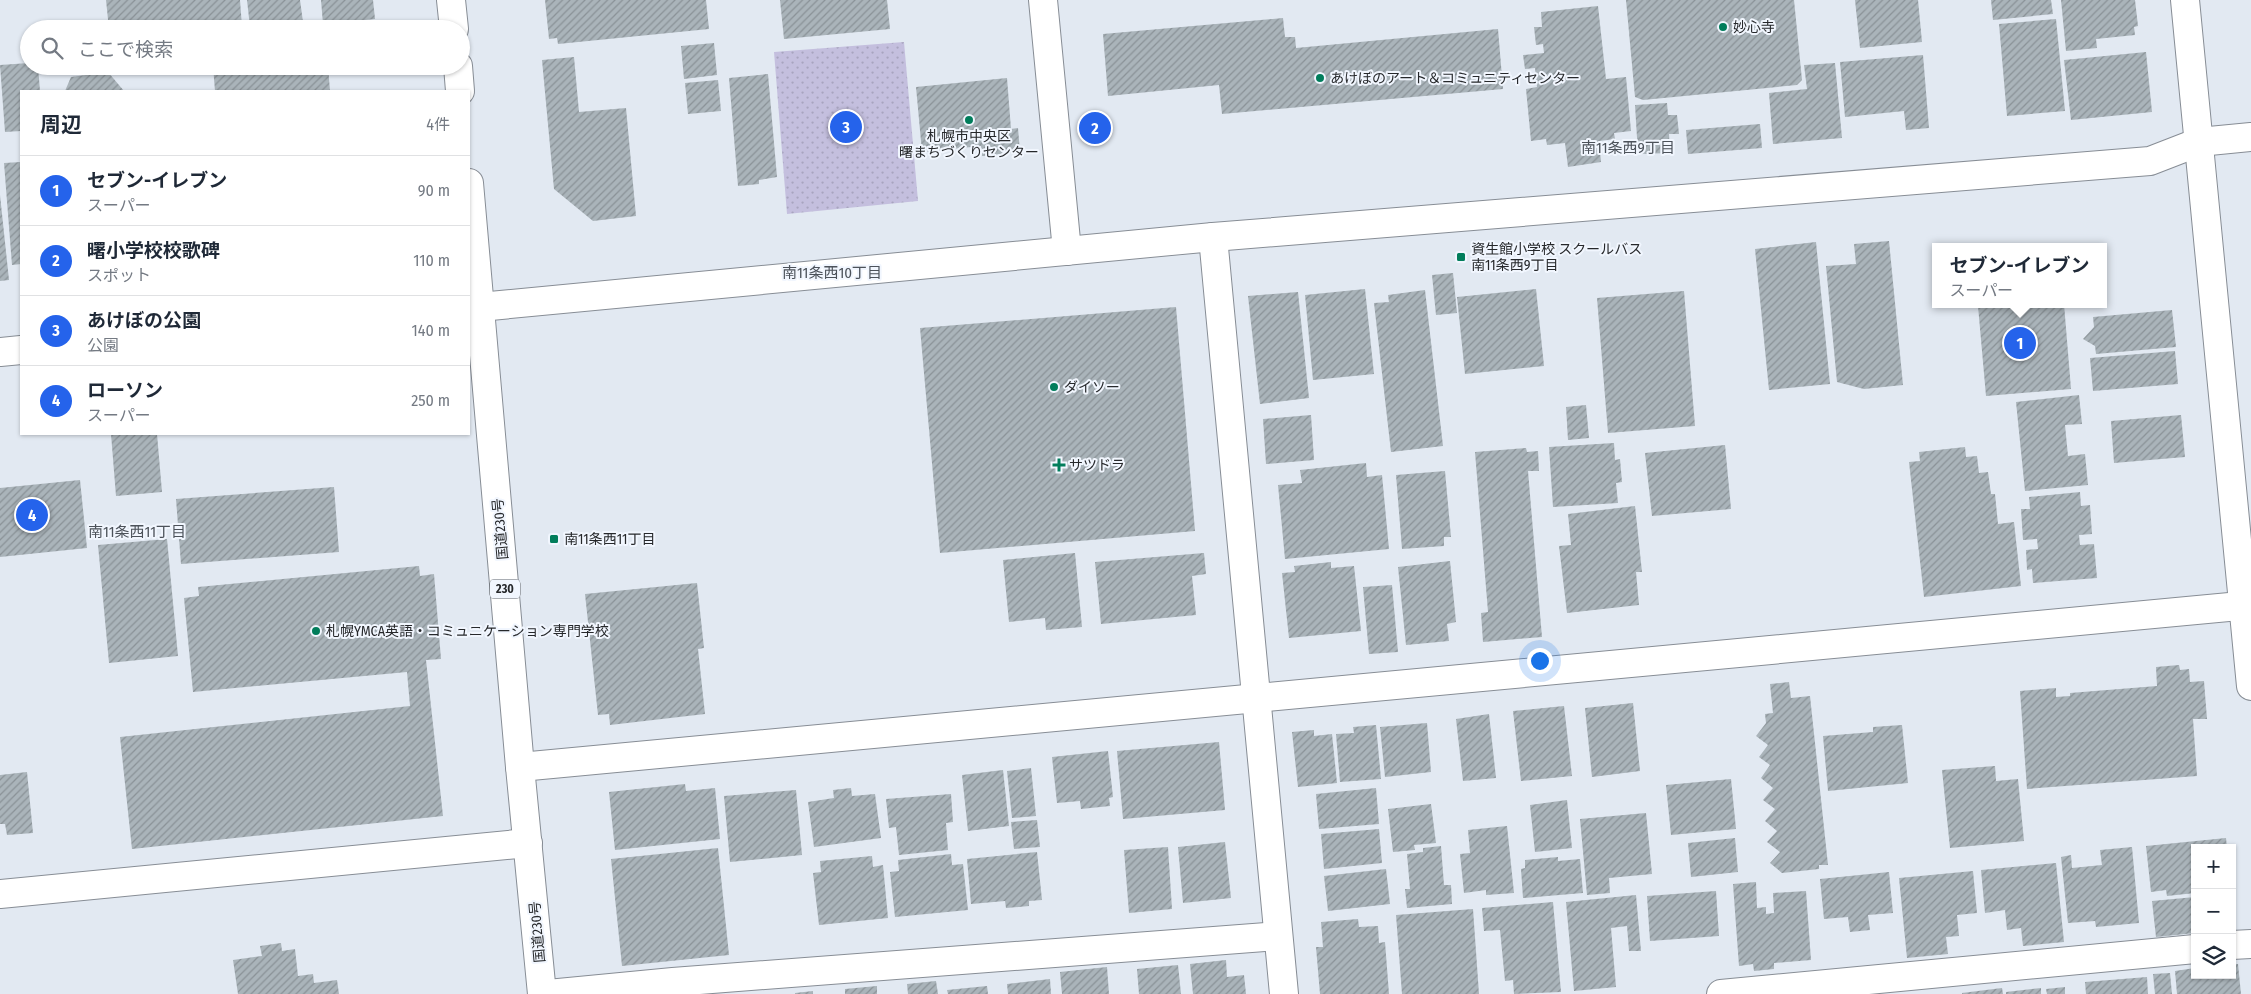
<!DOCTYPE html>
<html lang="ja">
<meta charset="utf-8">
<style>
:root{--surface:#fff;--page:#f2f2f3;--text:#1f2937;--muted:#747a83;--line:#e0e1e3;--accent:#2563eb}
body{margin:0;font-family:"Fira Sans Condensed","Noto Sans JP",sans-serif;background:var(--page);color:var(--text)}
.controls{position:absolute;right:15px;bottom:15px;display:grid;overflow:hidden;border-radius:0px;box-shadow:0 1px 4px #0004}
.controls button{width:45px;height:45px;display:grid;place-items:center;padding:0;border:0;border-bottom:1px solid var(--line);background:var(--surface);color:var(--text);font:25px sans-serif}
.you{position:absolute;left:1539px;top:660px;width:18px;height:18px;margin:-12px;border:4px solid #fff;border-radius:50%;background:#1a73e8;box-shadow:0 0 0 8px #1a73e833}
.badge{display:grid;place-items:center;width:32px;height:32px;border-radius:50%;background:var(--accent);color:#fff;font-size:16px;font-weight:700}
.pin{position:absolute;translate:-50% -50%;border:2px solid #fff;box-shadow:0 1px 5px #0006}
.popup{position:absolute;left:1932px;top:243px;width:175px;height:65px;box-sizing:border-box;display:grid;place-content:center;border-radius:0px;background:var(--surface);filter:drop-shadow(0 1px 4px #0005);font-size:16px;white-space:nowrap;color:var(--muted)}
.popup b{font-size:19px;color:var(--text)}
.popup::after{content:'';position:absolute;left:50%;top:100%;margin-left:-10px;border:10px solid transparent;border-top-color:var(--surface)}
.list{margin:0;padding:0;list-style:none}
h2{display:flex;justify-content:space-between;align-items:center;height:65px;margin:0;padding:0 20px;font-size:21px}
h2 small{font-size:16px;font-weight:400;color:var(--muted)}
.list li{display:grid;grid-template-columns:32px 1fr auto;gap:15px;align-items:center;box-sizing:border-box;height:70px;padding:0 20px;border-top:1px solid var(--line)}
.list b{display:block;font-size:19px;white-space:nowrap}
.list p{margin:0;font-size:16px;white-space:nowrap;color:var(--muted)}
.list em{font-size:16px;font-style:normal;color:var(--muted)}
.icon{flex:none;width:28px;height:28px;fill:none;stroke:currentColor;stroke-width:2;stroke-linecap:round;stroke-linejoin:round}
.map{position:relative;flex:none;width:2251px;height:994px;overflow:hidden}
.search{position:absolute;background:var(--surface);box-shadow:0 1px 4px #0004;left:20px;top:20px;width:450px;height:55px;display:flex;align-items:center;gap:12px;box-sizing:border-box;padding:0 18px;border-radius:28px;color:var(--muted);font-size:19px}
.panel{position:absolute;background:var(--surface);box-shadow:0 1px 4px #0004;left:20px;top:90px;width:450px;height:345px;border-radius:0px}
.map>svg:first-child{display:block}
</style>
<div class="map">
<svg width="2251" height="994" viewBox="0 0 2251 994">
<defs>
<pattern id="park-dots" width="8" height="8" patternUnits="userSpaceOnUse" patternTransform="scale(1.25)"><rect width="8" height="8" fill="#c4bfde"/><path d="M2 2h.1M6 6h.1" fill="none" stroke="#a8a4bf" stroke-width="1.8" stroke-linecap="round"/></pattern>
<pattern id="building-hatch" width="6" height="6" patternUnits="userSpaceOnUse" patternTransform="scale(1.25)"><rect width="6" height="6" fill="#aab4ba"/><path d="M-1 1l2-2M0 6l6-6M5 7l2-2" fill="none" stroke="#8a9297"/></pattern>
</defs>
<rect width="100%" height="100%" fill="#e2e9f2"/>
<path fill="url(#park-dots)" d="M 904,42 L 918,201 L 787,214 L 774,52 Z"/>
<g fill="url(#building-hatch)">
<path d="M 106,0 L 240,0 L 242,27 L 217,29 L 109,29 Z"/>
<path d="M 247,0 L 300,0 L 303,22 L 250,27 Z"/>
<path d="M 321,0 L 373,0 L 375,19 L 323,24 Z"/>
<path d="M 545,0 L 706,0 L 709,29 L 558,44 L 557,38 L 549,39 Z"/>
<path d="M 780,0 L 887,0 L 890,29 L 784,39 Z"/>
<path d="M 1626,0 L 1794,0 L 1802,80 L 1797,85 L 1643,100 L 1635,97 Z"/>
<path d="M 1855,0 L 1918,0 L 1922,42 L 1860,48 Z"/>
<path d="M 1991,0 L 2051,0 L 2053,14 L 1993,20 Z"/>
<path d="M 2061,0 L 2135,0 L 2138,26 L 2134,27 L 2135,35 L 2096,39 L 2097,48 L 2066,51 Z"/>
<path d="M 1598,6 L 1606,79 L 1626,77 L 1631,131 L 1614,133 L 1615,139 L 1599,141 L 1601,162 L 1568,167 L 1565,143 L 1547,145 L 1546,139 L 1531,141 L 1526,89 L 1537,87 L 1535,68 L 1525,69 L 1523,55 L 1544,53 L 1543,44 L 1536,45 L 1534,27 L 1542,27 L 1541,12 Z"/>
<path d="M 1283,18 L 1285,37 L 1295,37 L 1296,48 L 1498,29 L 1503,89 L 1222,114 L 1219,85 L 1108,96 L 1103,34 Z"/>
<path d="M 2056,19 L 2065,111 L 2007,116 L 1999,24 Z"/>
<path d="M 714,43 L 717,75 L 684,79 L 681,46 Z"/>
<path d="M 2146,52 L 2152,112 L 2071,120 L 2064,60 Z"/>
<path d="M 1923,55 L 1929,128 L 1906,130 L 1904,111 L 1845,117 L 1840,62 Z"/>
<path d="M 574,57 L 579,112 L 626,108 L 636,216 L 593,221 L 554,189 L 542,60 Z"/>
<path d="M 29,63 L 29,66 L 38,66 L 40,91 L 21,91 L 21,131 L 5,132 L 0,65 Z"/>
<path d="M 1835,63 L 1842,138 L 1773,144 L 1769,93 L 1807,89 L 1804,65 Z"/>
<path d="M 213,66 L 328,66 L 330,91 L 215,91 Z"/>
<path d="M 108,72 L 124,91 L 65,91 L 71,77 Z"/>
<path d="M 768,74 L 777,177 L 759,180 L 759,184 L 738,186 L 729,78 Z"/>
<path d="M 1007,78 L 1011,129 L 1018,128 L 1020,152 L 982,156 L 981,146 L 922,152 L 916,87 Z"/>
<path d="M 718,80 L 721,111 L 688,114 L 685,83 Z"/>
<path d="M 1667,103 L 1668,115 L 1677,115 L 1679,134 L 1669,134 L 1670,153 L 1638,154 L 1635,105 Z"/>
<path d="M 1760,124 L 1762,148 L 1688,154 L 1686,130 Z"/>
<path d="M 21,162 L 21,264 L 12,265 L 4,163 Z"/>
<path d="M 0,195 L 9,280 L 0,281 Z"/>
<path d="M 1889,241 L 1903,385 L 1864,389 L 1837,382 L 1826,266 L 1856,264 L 1854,244 Z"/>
<path d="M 1816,242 L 1830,384 L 1769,390 L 1755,249 Z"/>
<path d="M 1453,273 L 1457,313 L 1436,315 L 1432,275 Z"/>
<path d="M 1365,289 L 1374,374 L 1313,380 L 1305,295 Z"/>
<path d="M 1536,289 L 1544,366 L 1465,374 L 1457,297 Z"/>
<path d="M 1425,290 L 1443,446 L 1391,452 L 1374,303 L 1389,302 L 1388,295 Z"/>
<path d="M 1684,291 L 1695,426 L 1608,433 L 1597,298 Z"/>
<path d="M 1298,292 L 1309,398 L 1260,404 L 1248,296 Z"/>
<path d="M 1997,304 L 2064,304 L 2071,389 L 1986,396 L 1978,306 Z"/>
<path d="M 1176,307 L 1195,531 L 940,553 L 920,328 Z"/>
<path d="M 2172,310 L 2176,347 L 2096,354 L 2095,346 L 2083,339 L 2094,327 L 2093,317 Z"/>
<path d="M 2175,351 L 2178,384 L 2093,391 L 2090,358 Z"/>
<path d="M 2079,395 L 2082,424 L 2065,425 L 2068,456 L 2085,454 L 2088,485 L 2025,491 L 2016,402 Z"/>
<path d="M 1586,405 L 1589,438 L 1568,440 L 1566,407 Z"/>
<path d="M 1311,415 L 1314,460 L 1266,464 L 1263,419 Z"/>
<path d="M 2181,415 L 2185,457 L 2114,463 L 2111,421 Z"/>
<path d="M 111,434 L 157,434 L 162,492 L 116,496 Z"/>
<path d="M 1614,443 L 1615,460 L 1620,459 L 1622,482 L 1616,483 L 1618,503 L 1553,507 L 1549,447 Z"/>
<path d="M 1725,445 L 1731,509 L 1652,516 L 1645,453 Z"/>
<path d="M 1965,447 L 1966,457 L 1977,456 L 1979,473 L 1988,472 L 1991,494 L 1995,494 L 1998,524 L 2014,522 L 2021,586 L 1924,597 L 1909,462 L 1920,461 L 1919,452 Z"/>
<path d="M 1526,448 L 1527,452 L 1538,451 L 1539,471 L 1528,471 L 1542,637 L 1483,642 L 1481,613 L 1488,612 L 1475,452 Z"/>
<path d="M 1366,463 L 1367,477 L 1382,475 L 1389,549 L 1285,559 L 1278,485 L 1302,483 L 1300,470 Z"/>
<path d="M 1445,471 L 1451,537 L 1444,537 L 1444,546 L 1402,549 L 1396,475 Z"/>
<path d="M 80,480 L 87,548 L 0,557 L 0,488 Z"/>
<path d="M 334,487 L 339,552 L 181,564 L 176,499 Z"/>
<path d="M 2080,492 L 2081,506 L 2090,505 L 2092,534 L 2079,535 L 2080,545 L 2094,544 L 2097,578 L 2033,583 L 2032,569 L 2027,570 L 2026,550 L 2038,549 L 2037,539 L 2023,540 L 2021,509 L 2030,509 L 2029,497 Z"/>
<path d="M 1635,506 L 1642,572 L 1636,572 L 1639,605 L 1567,613 L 1559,546 L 1571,545 L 1568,514 Z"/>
<path d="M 167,539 L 178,656 L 109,663 L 98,545 Z"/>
<path d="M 1075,553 L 1082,627 L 1046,630 L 1045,618 L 1009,622 L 1003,560 Z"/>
<path d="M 1204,553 L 1206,574 L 1192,576 L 1196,615 L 1101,624 L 1095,562 Z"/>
<path d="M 1450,561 L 1456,622 L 1447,624 L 1449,641 L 1406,645 L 1398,567 Z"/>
<path d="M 1331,562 L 1331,568 L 1354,566 L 1361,631 L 1289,638 L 1282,573 L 1295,572 L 1294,566 Z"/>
<path d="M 419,566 L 420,576 L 434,574 L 441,659 L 426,660 L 443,816 L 132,849 L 120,737 L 410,706 L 407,672 L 193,692 L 184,598 L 199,596 L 198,587 Z"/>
<path d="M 697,583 L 704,648 L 698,649 L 705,714 L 610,725 L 609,714 L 598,715 L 585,594 Z"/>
<path d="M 1392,585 L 1398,652 L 1369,654 L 1363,587 Z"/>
<path d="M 2179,665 L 2180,670 L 2189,669 L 2190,682 L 2204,681 L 2207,719 L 2193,719 L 2197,776 L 2027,789 L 2020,691 L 2056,688 L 2056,697 L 2070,696 L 2070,693 L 2157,686 L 2156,667 Z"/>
<path d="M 1789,682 L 1791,698 L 1810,696 L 1828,865 L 1819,865 L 1819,869 L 1782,873 L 1770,863 L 1780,852 L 1767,842 L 1777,831 L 1765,821 L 1775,809 L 1763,800 L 1773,788 L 1761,778 L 1770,765 L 1759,757 L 1768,745 L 1756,736 L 1766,723 L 1765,714 L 1773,713 L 1770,684 Z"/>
<path d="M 1633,703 L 1640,771 L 1592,777 L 1585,708 Z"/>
<path d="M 1564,706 L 1572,776 L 1521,781 L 1513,711 Z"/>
<path d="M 1489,714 L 1496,778 L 1463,781 L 1456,719 Z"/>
<path d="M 1427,723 L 1431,772 L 1385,777 L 1380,727 Z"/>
<path d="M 1376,725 L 1381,779 L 1340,782 L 1336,734 L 1354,733 L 1353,727 Z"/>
<path d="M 1902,725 L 1908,783 L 1828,791 L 1823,736 L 1873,732 L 1873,727 Z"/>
<path d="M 1314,730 L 1314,736 L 1332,734 L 1337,783 L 1298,787 L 1292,732 Z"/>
<path d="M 1219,742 L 1225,810 L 1123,819 L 1117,751 Z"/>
<path d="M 1108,751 L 1113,797 L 1109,798 L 1110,806 L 1081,809 L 1080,801 L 1057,803 L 1052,757 Z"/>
<path d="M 1995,766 L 1996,781 L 2018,779 L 2024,841 L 1950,848 L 1942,770 Z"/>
<path d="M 1031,768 L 1036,816 L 1012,818 L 1007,771 Z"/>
<path d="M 1003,770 L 1009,826 L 968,831 L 962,775 Z"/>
<path d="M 27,772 L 33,833 L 7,835 L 5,824 L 0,824 L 0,775 Z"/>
<path d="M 1731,779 L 1736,829 L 1671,835 L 1666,785 Z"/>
<path d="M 685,784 L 686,791 L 715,788 L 720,839 L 615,850 L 609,792 Z"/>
<path d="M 851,788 L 852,796 L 875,794 L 881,838 L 814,847 L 808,802 L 834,798 L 833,790 Z"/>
<path d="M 1376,788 L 1379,824 L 1319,829 L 1316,794 Z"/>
<path d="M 796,790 L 802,855 L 730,862 L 724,796 Z"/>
<path d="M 951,794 L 953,822 L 946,823 L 948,850 L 899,855 L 896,827 L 889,828 L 886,799 Z"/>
<path d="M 1567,800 L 1572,848 L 1535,852 L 1530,805 Z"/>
<path d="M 1431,804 L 1436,843 L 1414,845 L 1415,850 L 1393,852 L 1388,809 Z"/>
<path d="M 1646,813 L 1652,874 L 1609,878 L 1610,893 L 1587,895 L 1580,819 Z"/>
<path d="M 1037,820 L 1040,847 L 1014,849 L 1011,822 Z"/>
<path d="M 1507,826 L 1514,893 L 1486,895 L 1486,890 L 1464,893 L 1460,854 L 1470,853 L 1468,830 Z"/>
<path d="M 1379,829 L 1382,863 L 1324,869 L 1321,834 Z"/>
<path d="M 1735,838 L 1738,872 L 1691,877 L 1688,843 Z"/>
<path d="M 2226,838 L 2227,848 L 2195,848 L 2195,893 L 2167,896 L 2166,890 L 2151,892 L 2146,846 Z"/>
<path d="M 1225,842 L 1231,898 L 1183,903 L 1178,847 Z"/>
<path d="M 1441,846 L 1444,885 L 1451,885 L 1452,904 L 1407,908 L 1405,889 L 1410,889 L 1407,854 L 1423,852 L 1423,848 Z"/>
<path d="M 1168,847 L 1172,909 L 1129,913 L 1124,850 Z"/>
<path d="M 2132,847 L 2139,923 L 2096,927 L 2095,921 L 2068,923 L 2061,857 L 2071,855 L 2072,868 L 2102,865 L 2100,850 Z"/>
<path d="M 718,848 L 729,955 L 622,966 L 611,859 Z"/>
<path d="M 1037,852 L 1042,900 L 1029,901 L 1029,906 L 1006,908 L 1005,901 L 971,904 L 967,859 Z"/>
<path d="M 951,854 L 952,865 L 963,864 L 968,910 L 895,917 L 890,872 L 899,871 L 898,860 Z"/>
<path d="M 872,856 L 873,867 L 883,865 L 888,918 L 819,925 L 813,873 L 821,872 L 820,861 Z"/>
<path d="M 1558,857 L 1558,861 L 1580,859 L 1583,893 L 1523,898 L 1521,869 L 1525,868 L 1525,860 Z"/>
<path d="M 2056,863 L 2064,942 L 2023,946 L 2021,928 L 2007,930 L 2005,910 L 1985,913 L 1981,870 Z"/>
<path d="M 1386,869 L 1390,904 L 1328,911 L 1324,876 Z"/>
<path d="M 1973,871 L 1977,913 L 1957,915 L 1959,936 L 1946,937 L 1948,954 L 1907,958 L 1899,878 Z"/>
<path d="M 1889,872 L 1893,913 L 1868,915 L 1870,930 L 1850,932 L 1848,917 L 1824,919 L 1820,879 Z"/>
<path d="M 1756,882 L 1757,908 L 1766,907 L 1766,914 L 1774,913 L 1773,893 L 1806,891 L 1811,960 L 1774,963 L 1774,969 L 1754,971 L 1753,964 L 1739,966 L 1733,884 Z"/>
<path d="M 1716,891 L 1719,936 L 1650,941 L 1647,896 Z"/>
<path d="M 1636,895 L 1641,951 L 1629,951 L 1627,926 L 1611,928 L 1616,987 L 1574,991 L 1566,902 Z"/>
<path d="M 2195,897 L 2195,933 L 2156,937 L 2152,901 Z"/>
<path d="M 1553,902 L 1561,992 L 1514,994 L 1513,980 L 1505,981 L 1500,930 L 1484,931 L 1482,908 Z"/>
<path d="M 2232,904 L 2236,929 L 2232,929 Z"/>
<path d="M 1473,909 L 1479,994 L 1402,994 L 1396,915 Z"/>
<path d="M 1358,919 L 1359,927 L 1378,926 L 1379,943 L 1385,942 L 1389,994 L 1320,994 L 1316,947 L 1323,947 L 1321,922 Z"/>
<path d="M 281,943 L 282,951 L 295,949 L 298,976 L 313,974 L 314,983 L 337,980 L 339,994 L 238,994 L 233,960 L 262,956 L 260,946 Z"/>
<path d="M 1226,960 L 1227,977 L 1244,975 L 1246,994 L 1193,994 L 1190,964 Z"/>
<path d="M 2232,964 L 2238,964 L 2241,994 L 2177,994 L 2175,971 L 2195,968 L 2195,975 L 2232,975 Z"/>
<path d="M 1178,965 L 1181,994 L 1139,994 L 1137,969 Z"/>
<path d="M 1107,967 L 1109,994 L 1062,994 L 1060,972 Z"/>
<path d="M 2170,973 L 2172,994 L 2155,994 L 2153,974 Z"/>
<path d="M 2147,977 L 2148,994 L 2086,994 L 2085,982 Z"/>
<path d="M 1050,979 L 1051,994 L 1008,994 L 1007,984 Z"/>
<path d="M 936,981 L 938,994 L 908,994 L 907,984 Z"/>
<path d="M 877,986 L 877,994 L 845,994 L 845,989 Z"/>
<path d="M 987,986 L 988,994 L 948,994 L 947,990 Z"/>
<path d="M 2065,987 L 2065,994 L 2047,994 L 2046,989 Z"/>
<path d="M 2002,988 L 2003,994 L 1962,994 L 1962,993 Z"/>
<path d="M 2041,988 L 2041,994 L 2006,994 L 2006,992 Z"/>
<path d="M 813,991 L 813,994 L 795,994 L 795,993 Z"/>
</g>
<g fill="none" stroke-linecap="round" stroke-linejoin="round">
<defs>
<g id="minor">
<path d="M 1043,0 L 1067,251"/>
<path d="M 2185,0 L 2251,686"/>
<path d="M 1213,237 L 1284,994"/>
<path d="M 469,308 L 1213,237 L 2150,161 L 2199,142 L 2251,137"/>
<path d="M 0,352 L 21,350"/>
<path d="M 520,767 L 2251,605"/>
<path d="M 0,894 L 528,843"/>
<path d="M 2232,945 L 2251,944"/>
<path d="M 548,994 L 673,982 L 1278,936"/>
<path d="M 1721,994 L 2195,949"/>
</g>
<g id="highway">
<path d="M 451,0 L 454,29"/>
<path d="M 458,66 L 460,91"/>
<path d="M 469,183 L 520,767 L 542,994"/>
</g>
</defs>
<use href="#minor" stroke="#878d95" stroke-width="30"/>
<use href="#highway" stroke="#878d95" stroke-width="30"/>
<use href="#minor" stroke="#fff" stroke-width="28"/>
<use href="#highway" stroke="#fff" stroke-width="28"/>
</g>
<g fill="#017d5b" stroke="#f1f6fe" stroke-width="2">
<circle cx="1723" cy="27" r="5"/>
<circle cx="1320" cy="78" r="5"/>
<circle cx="969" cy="120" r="5"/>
<rect x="1456" y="252" width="10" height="10" rx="2.5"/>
<circle cx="1054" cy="387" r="5"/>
<path d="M1056.5 457.5h5v5h5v5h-5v5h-5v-5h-5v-5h5z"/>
<rect x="549" y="534" width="10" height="10" rx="2.5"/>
<circle cx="316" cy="631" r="5"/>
</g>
<g text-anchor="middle" stroke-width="4" stroke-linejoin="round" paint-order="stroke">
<rect fill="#f1f6fe" stroke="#63666a" stroke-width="1" x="490" y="579.5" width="30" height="19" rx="4"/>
<g font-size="12" font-weight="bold" fill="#26282b">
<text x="505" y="593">230</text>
</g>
<g font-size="14" fill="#26282b" stroke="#f1f6fe" text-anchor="start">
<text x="1733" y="32">妙心寺</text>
<text x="1330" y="83">あけぼのアート＆コミュニティセンター</text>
<text x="969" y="141" text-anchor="middle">札幌市中央区<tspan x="969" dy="16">曙まちづくりセンター</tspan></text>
<text x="1471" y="254">資生館小学校 スクールバス<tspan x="1471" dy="16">南11条西9丁目</tspan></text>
<text x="1064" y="392">ダイソー</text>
<text x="1069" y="470">サツドラ</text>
<text x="564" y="544">南11条西11丁目</text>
<text x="326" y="636">札幌YMCA英語・コミュニケーション専門学校</text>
</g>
<g font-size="14" fill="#26282b" stroke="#f1f6fe">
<text transform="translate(500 529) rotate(-95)" y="5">国道230号</text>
<text transform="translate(537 932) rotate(-95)" y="5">国道230号</text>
</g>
<g font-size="15" fill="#4c525a" stroke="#f1f6fe">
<text x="1628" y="153">南11条西9丁目</text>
<text x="832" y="278">南11条西10丁目</text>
<text x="137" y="537">南11条西11丁目</text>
</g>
</g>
</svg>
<div class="controls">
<button>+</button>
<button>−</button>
<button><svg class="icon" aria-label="layers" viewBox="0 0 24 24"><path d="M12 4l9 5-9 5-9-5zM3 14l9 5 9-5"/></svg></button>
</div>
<div class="you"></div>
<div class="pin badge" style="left:2020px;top:343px">1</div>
<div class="popup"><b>セブン-イレブン</b>スーパー</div>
<div class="pin badge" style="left:1095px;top:128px">2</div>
<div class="pin badge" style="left:846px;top:127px">3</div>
<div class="pin badge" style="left:32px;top:515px">4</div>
<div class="search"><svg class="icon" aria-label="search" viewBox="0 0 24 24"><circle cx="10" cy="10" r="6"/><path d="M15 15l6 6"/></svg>ここで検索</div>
<section class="panel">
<h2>周辺<small>4件</small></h2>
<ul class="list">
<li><span class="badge">1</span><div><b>セブン-イレブン</b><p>スーパー</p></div><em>90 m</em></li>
<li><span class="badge">2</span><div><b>曙小学校校歌碑</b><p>スポット</p></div><em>110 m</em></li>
<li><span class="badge">3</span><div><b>あけぼの公園</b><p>公園</p></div><em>140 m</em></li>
<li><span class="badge">4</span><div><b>ローソン</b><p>スーパー</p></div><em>250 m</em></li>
</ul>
</section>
</div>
